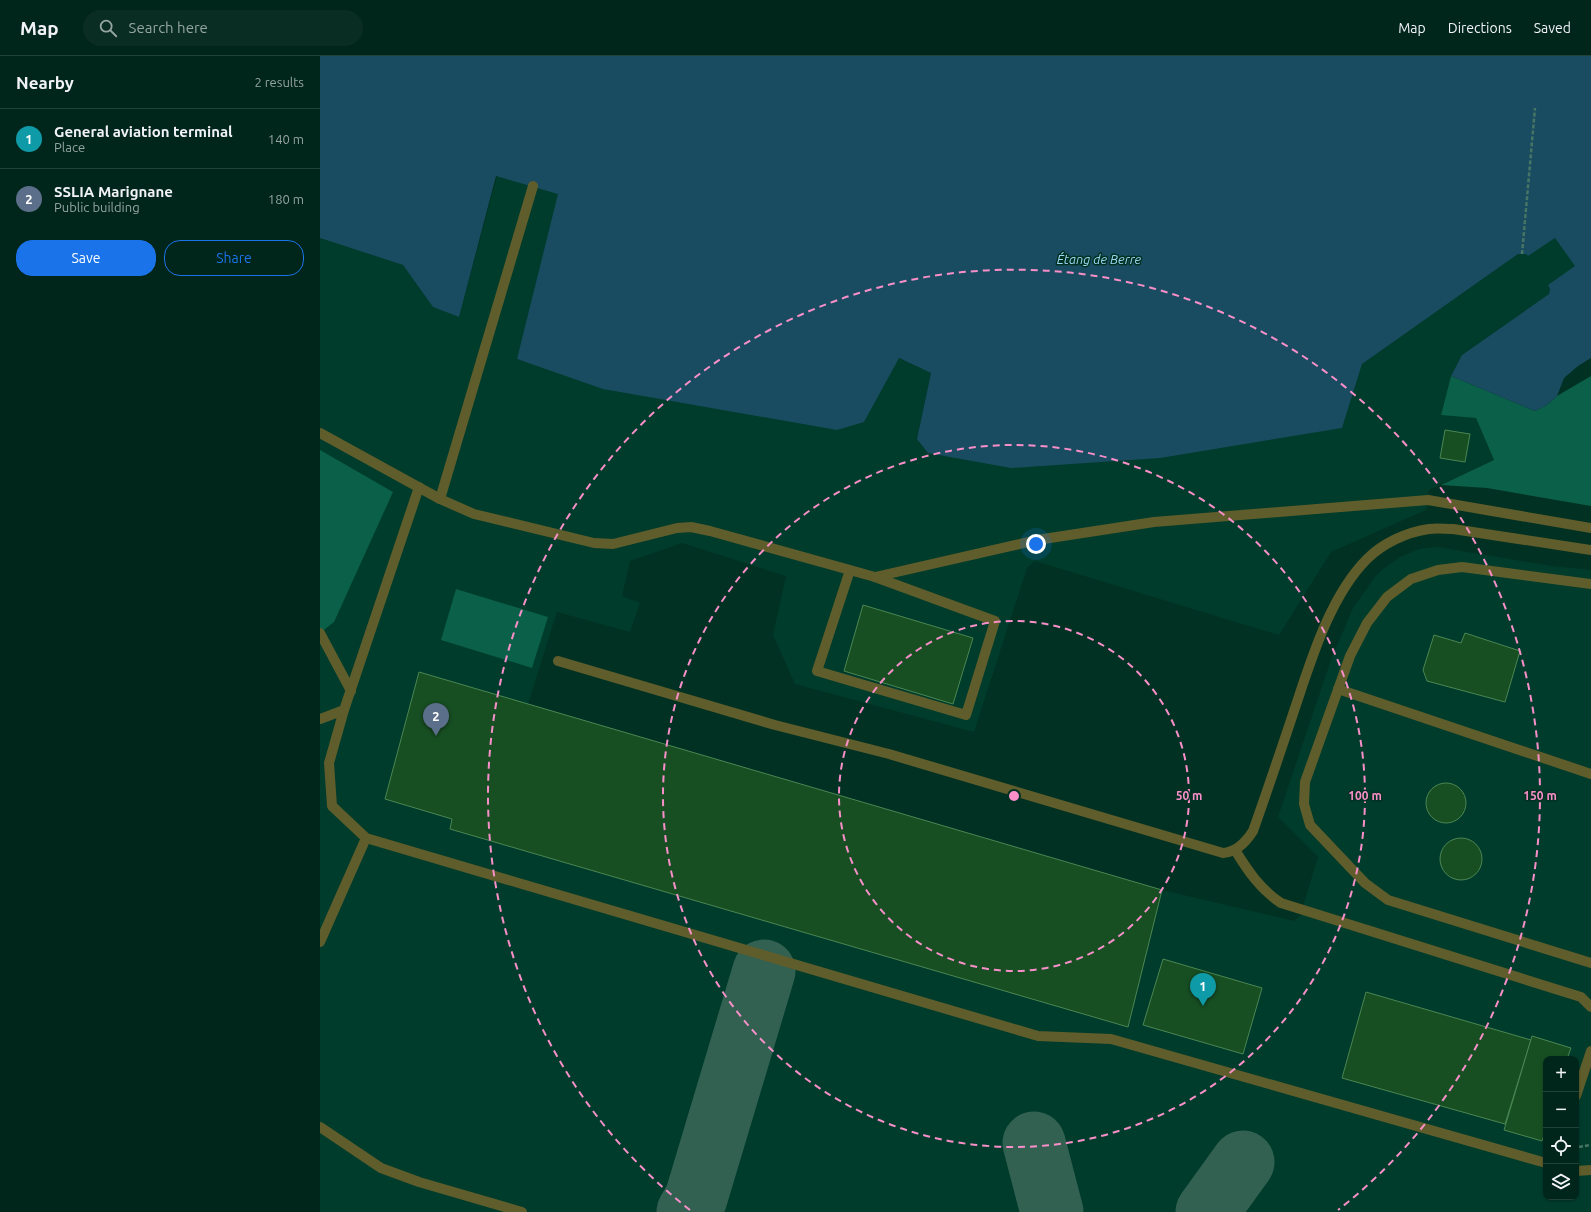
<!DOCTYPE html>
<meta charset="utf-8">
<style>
:root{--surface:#00251a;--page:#0a2d23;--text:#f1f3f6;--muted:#95a5a2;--line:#224239;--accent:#1a73e8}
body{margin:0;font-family:Ubuntu,sans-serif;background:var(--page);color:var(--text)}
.controls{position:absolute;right:12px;bottom:12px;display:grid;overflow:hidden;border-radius:8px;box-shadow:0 1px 3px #0004}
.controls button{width:36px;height:36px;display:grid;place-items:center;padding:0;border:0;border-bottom:1px solid var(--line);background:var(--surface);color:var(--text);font:20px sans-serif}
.you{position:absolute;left:716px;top:488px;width:14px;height:14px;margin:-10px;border:3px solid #fff;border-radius:50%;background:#1a73e8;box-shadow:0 0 0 6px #1a73e833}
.badge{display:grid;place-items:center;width:26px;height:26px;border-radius:50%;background:var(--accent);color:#fff;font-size:13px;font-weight:700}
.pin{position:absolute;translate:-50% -33px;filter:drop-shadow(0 1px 2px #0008)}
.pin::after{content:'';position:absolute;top:21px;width:14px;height:12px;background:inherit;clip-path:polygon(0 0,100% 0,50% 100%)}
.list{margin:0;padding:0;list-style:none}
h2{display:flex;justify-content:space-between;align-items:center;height:52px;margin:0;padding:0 16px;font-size:17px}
h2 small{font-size:13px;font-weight:400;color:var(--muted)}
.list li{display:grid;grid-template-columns:26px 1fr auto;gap:12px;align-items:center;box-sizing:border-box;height:60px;padding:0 16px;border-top:1px solid var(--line)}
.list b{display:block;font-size:15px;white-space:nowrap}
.list p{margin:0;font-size:13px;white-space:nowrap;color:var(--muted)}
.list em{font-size:13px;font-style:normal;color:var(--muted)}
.actions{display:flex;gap:8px;padding:12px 16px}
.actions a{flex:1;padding:9px 0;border:1px solid var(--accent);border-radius:16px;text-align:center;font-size:14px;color:var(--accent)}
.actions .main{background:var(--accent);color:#fff}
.icon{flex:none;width:22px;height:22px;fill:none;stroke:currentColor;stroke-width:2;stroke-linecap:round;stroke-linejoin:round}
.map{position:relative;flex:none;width:1271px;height:1156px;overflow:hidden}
header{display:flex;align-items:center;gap:24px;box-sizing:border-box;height:56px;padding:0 20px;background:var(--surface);border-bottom:1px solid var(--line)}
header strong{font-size:19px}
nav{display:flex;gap:22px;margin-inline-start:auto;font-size:14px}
.search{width:280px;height:36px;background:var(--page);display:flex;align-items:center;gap:10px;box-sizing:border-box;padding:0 14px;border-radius:22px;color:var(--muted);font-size:15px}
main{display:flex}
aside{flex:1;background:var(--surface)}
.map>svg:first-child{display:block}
</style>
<header>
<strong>Map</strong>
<div class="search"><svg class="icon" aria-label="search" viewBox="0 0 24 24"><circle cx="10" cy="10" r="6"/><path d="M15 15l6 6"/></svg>Search here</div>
<nav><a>Map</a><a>Directions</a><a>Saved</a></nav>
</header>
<main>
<aside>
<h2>Nearby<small>2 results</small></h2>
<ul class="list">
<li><span class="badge" style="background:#0f9aa8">1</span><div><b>General aviation terminal</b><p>Place</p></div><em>140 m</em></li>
<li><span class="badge" style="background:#5c6f8a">2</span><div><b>SSLIA Marignane</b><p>Public building</p></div><em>180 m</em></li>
</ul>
<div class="actions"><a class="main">Save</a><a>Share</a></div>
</aside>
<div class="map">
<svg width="1271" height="1156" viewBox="0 0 1271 1156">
<rect width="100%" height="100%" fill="#003122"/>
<path fill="#003c2b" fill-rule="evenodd" d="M 177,120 L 239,138 L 197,304 L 544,366 L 578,302 L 611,317 L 597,383 L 1022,372 L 1042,308 L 1198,198 L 1206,198 L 1208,200 L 1235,182 L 1256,210 L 1228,229 L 1230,233 L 1229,238 L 1142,299 L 1131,320 L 1121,358 L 1156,362 L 1174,404 L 1109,434 L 1106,454 L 1011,496 L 959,579 L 715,505 L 707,512 L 654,676 L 475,628 L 453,579 L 466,520 L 362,487 L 310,505 L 302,540 L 320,547 L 310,576 L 237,556 L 208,648 L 842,834 L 974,865 L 980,860 L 998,801 L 958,761 L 1012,601 L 1033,552 L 1055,521 L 1063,513 L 1080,501 L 1099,493 L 1117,491 L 1231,510 L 1271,514 L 1271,1156 L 0,1156 L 0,182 L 83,209 L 113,251 L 139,261 ZM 1226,1003 L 1256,1003 L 1256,1141 L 1226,1141 Z"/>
<g fill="#0a6048">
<path d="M 1131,320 L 1215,355 L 1227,349 L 1237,340 L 1271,320 L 1271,450 L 1167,432 L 1121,429 L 1174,404 L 1156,362 L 1121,359 Z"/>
<path d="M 0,394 L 73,436 L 14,566 L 0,577 Z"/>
<path d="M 136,533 L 228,561 L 212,612 L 121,584 Z"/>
</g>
<path fill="#194c60" d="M 0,0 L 1271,0 L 1271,302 L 1258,310 L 1244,322 L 1237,340 L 1227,349 L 1215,355 L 1131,320 L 1142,299 L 1229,238 L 1230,233 L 1228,229 L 1255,210 L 1235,182 L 1208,200 L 1206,198 L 1198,198 L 1042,308 L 1022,372 L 840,402 L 691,412 L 608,397 L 597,383 L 611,317 L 579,302 L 544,366 L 517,374 L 283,333 L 197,303 L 238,138 L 176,120 L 139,261 L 113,251 L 83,209 L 0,182 Z"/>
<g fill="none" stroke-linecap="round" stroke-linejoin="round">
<g stroke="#326152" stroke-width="63">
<path d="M 714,1087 L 732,1156"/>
<path d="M 368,1156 L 376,1142 L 444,915"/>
<path d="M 887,1156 L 923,1106"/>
</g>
</g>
<g fill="#174f23" stroke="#4b8653">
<path d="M 1125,374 L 1150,378 L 1145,406 L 1120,402 Z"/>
<path d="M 543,549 L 653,582 L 633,648 L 524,615 Z"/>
<path d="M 1145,577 L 1200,595 L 1185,646 L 1107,625 L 1103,614 L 1114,579 L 1141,587 Z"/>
<path d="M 99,616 L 842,834 L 808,971 L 130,773 L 132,763 L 65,743 Z"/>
<circle cx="1126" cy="747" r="20"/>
<circle cx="1141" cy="803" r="21"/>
<path d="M 843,903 L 942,932 L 923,998 L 823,969 Z"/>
<path d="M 1046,936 L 1211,984 L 1185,1068 L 1022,1022 Z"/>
<path d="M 1212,980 L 1251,992 L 1247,1003 L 1226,1003 L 1226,1073 L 1222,1085 L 1184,1074 Z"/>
</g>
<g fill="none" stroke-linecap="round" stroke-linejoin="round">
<g stroke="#477565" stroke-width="2.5" stroke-dasharray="4 2" stroke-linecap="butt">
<path d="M 1202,198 L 1215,52"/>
<path d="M 1259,1091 L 1271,1089"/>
</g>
<g stroke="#5f5d2b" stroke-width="10">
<path d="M 0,377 L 120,443 L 154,458 L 274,487 L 293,488 L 357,472 L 371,471 L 390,475 L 555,521 L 675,565 L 646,659 L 497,615 L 530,514"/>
<path d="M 99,431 L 24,654 L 9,707 L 12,750 L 46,782 L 718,980 L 791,983 L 1226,1107"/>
<path d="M 120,443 L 213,130"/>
<path d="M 555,521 L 717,484 L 834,466 L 1108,444 L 1271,472"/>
<path d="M 1271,528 L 1142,511 L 1118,514 L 1091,523 L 1067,541 L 1047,567 L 1030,600 L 985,726 L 984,748 L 990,769 L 1045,827 L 1068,844 L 1271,907"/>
<path d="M 0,577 L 31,635"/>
<path d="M 238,605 L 455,669 L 569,698 L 903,797 C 917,796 926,786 933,775 C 948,733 962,691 976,649 C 992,601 1011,539 1047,503 C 1063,487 1087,476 1109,473 C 1117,472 1125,473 1133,473 L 1271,494"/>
<path d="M 1018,633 L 1271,718"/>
<path d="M 0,663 L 24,654"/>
<path d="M 915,794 C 928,815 940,833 961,847 L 1261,941 L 1271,951"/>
<path d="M 0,886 L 46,782"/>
<path d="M 1256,1040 L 1271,995"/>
<path d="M 0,1071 L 61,1112 L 99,1126 L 202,1156"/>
<path d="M 1256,1115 L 1271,1114"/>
</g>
</g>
<g fill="none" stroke="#f98fc9" stroke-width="2" stroke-dasharray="7 5">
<circle cx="694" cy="740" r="175"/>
<circle cx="694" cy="740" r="351"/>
<path d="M370 1154A526 526 0 1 1 1018 1154"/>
</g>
<g text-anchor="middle" stroke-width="3" stroke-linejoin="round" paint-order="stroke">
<g font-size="13" font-style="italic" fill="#9ad9f4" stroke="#003122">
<text x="779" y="208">Étang de Berre</text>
</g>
</g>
<circle cx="694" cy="740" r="6" fill="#f98fc9" stroke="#003122" stroke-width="2"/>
<g font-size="12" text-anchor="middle" font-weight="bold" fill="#f98fc9" stroke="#003122" stroke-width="3" stroke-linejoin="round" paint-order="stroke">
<text x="869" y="744">50 m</text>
<text x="1045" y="744">100 m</text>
<text x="1220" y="744">150 m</text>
</g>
</svg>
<div class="controls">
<button>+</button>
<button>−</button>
<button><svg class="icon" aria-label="locate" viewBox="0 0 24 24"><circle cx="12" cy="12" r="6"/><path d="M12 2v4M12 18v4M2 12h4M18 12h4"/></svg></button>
<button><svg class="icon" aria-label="layers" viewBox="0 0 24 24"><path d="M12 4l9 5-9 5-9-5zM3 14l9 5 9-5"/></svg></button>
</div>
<div class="you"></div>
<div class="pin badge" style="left:883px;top:950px;background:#0f9aa8">1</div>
<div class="pin badge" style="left:116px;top:680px;background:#5c6f8a">2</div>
</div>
</main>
